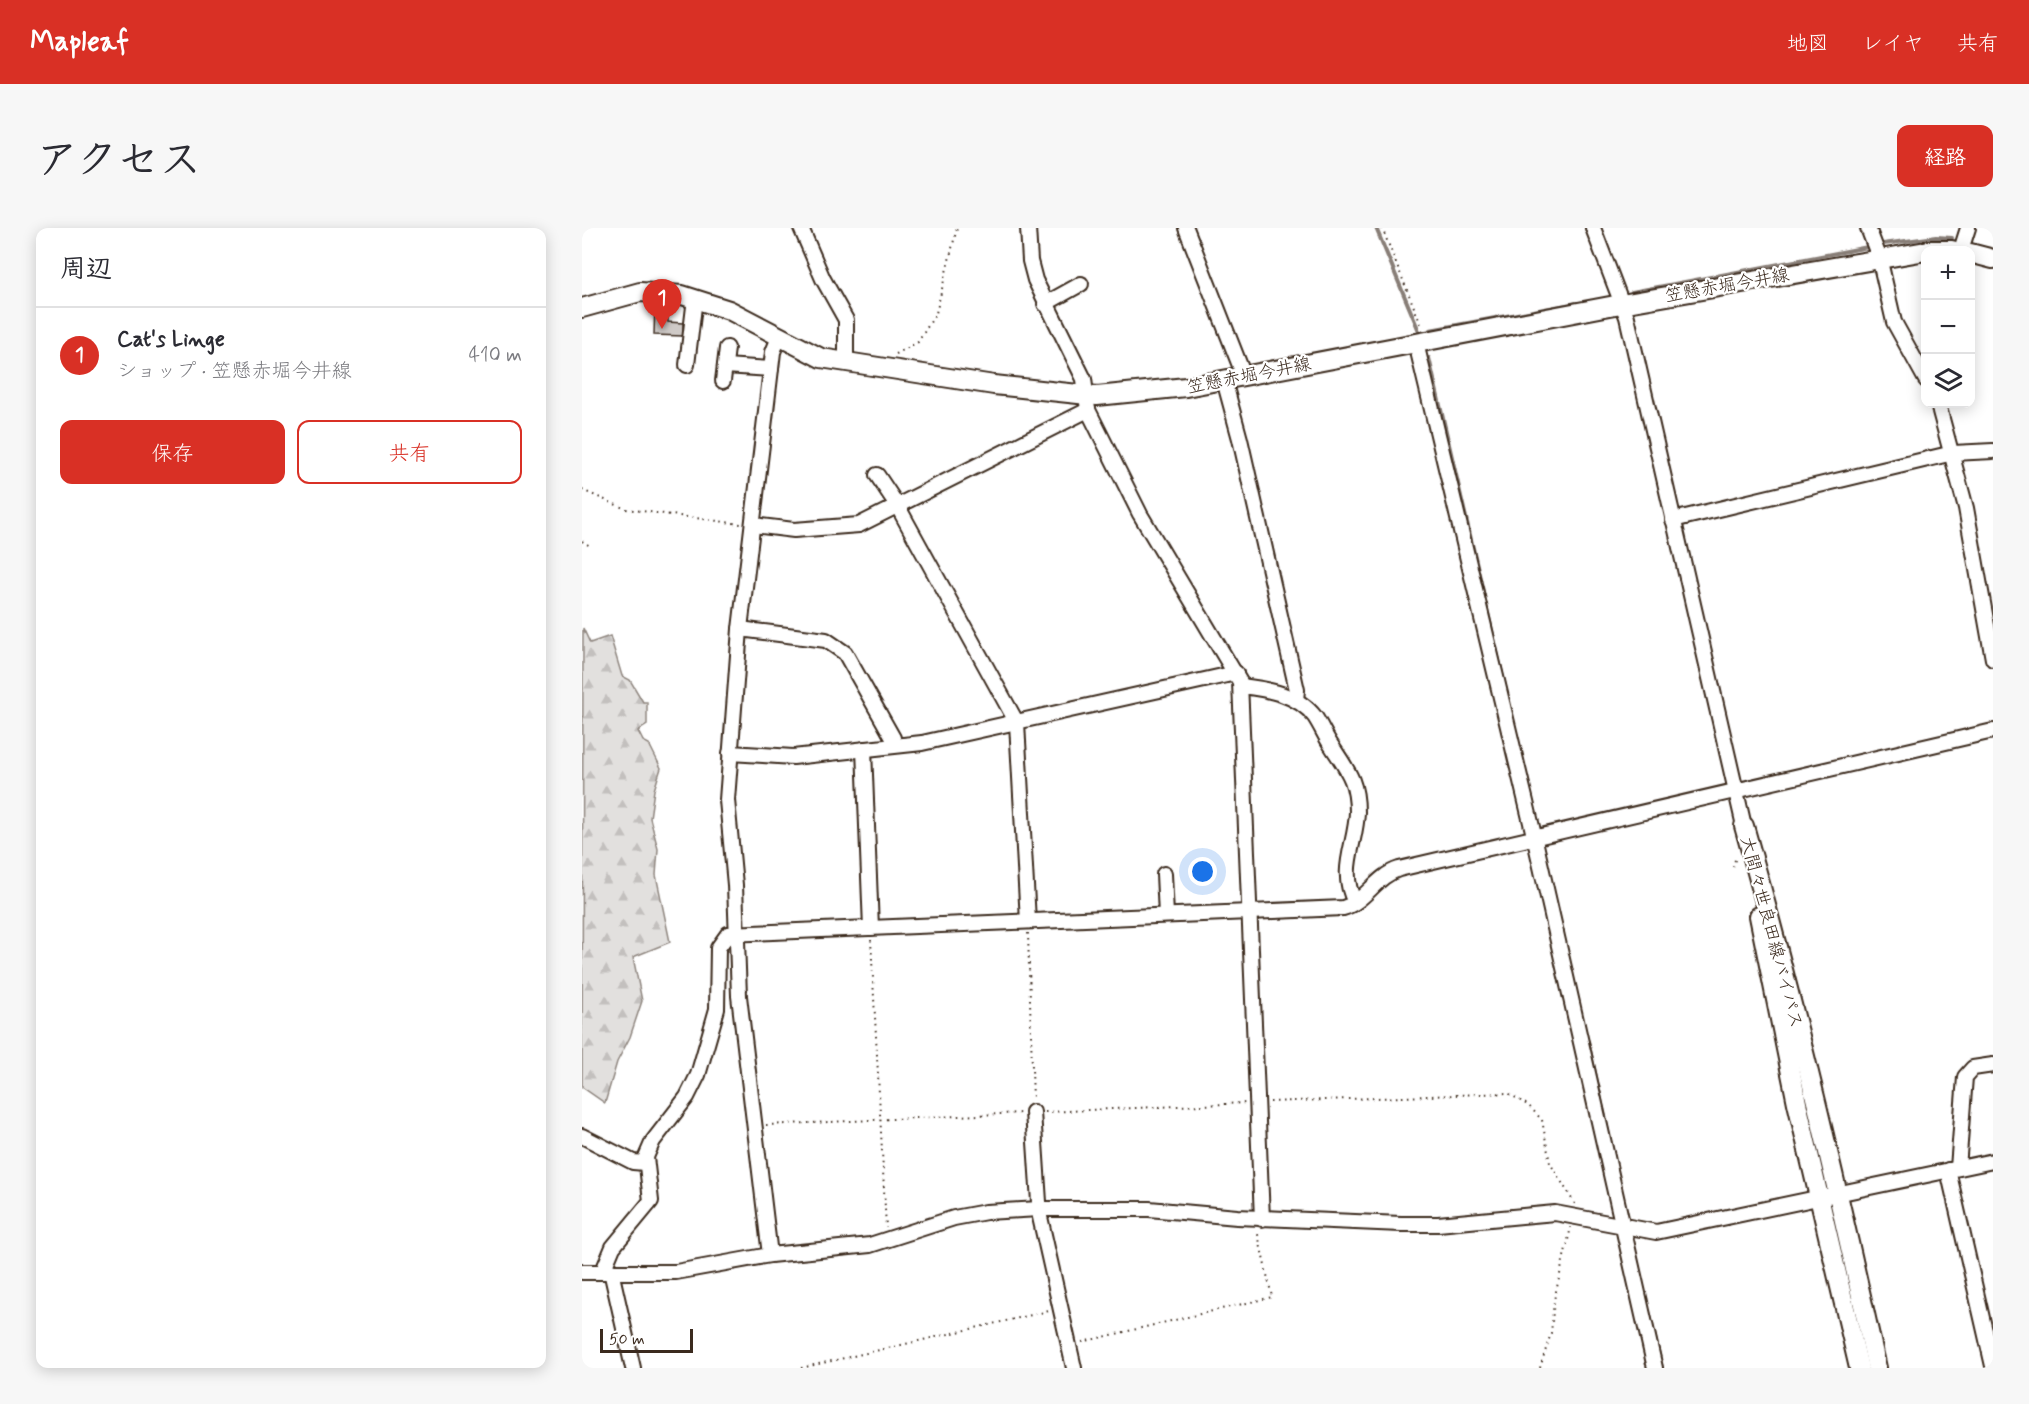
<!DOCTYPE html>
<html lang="ja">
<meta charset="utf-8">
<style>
:root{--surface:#fff;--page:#f7f7f7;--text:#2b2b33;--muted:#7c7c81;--line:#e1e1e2;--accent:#d93025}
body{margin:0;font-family:Mynerve,"Klee One",sans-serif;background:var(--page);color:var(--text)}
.controls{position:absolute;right:18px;top:18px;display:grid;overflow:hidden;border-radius:12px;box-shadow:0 3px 15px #0003}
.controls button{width:54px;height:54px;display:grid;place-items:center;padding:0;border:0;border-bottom:2px solid var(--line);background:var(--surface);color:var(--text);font:30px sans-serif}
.scale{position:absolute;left:18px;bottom:15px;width:93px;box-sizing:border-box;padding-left:6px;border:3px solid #3b2a1e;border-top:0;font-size:16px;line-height:21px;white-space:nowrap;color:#3b2a1e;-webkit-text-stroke:4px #fff;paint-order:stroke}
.you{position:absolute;left:621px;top:644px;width:21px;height:21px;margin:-15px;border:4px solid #fff;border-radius:50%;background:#1a73e8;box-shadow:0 0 0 9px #1a73e833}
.badge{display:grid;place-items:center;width:39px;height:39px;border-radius:50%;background:var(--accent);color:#fff;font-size:20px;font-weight:700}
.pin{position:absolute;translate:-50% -50px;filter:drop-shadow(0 2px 3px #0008)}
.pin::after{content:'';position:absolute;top:32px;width:21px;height:18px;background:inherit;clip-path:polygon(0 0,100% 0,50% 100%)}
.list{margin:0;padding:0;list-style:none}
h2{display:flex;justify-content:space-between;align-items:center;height:78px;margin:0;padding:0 24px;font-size:26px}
h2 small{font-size:20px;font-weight:400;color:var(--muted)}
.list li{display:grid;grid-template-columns:39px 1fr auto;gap:18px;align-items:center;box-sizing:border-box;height:96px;padding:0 24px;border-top:2px solid var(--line)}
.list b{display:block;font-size:22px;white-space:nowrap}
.list p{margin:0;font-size:20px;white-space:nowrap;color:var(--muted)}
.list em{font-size:20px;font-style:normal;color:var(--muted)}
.actions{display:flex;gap:12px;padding:18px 24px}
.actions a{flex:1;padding:14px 0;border:2px solid var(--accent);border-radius:12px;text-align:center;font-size:21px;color:var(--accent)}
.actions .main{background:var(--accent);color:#fff}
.icon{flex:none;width:33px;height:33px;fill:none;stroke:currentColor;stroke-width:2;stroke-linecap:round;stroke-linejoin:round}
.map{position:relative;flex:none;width:1411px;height:1140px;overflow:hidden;border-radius:12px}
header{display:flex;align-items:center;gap:36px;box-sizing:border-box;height:84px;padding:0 30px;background:var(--accent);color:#fff}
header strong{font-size:28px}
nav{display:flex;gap:33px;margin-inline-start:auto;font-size:21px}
.intro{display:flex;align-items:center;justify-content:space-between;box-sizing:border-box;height:144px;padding:0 36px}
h1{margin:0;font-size:42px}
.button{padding:15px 27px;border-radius:12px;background:var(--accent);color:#fff;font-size:21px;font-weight:700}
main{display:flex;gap:36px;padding:0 36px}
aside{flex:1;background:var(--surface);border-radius:12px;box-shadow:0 3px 15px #0003}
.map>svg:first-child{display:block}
</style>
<header>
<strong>Mapleaf</strong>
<nav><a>地図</a><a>レイヤ</a><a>共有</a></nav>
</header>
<div class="intro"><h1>アクセス</h1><a class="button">経路</a></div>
<main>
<aside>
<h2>周辺<small></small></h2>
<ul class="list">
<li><span class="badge">1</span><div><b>Cat's Linge</b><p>ショップ · 笠懸赤堀今井線</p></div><em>410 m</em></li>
</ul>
<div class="actions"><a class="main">保存</a><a>共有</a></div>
</aside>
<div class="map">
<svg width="1411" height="1140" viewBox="0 0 1411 1140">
<defs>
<pattern id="forest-firs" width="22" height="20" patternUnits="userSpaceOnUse" patternTransform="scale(1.5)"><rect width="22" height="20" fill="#e2e0de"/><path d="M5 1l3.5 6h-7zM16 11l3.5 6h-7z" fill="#c3c0be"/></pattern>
</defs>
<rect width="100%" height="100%" fill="#fff"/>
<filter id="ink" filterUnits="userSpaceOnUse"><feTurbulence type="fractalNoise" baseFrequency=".0167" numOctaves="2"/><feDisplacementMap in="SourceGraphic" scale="12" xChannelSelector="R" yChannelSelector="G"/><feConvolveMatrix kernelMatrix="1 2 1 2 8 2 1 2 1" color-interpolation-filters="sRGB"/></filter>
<g filter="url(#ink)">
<path fill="url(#forest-firs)" stroke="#8e857e" stroke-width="1.5" d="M 1,400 L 8,415 L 28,408 L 40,448 L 48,452 L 61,474 L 65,474 L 65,497 L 56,503 L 61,513 L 67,516 L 79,540 L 72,562 L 68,590 L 76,621 L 74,647 L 88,714 L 51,729 L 60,773 L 48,809 L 35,834 L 23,875 L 0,859 Z"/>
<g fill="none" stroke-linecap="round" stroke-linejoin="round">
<g stroke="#887e77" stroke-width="4">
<path d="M 794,0 L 837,103"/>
<path d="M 1301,16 L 1354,9 L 1370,10"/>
<path d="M 1050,64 L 1286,19 L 1285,14"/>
<path d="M 848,102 L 995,75"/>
<path d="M 847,130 L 928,480"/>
<path d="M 1006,813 L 1029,917"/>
<path d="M 1067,1084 L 1080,1140"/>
</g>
</g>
<path fill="#cfcac7" stroke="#3b2a1e" stroke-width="1.5" d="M 73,74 L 85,75 L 86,94 L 101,95 L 101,108 L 72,107 Z"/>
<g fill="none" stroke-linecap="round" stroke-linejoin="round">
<defs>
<g id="minor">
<path d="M 219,0 L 241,51 L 264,92 L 264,135"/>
<path d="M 446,0 L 448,33 L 453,52 L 502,151 L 506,182 L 558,286 L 658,454 L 680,991"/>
<path d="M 604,0 L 662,148"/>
<path d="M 1011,0 L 1045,89 L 1162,598"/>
<path d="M 1286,0 L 1297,29 L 1312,94 L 1344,152"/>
<path d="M 1379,22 L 1386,0"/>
<path d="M 463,76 L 499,56"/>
<path d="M 834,115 L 950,599 L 1073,1140"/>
<path d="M 105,137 L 113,70"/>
<path d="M 143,138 L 189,141"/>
<path d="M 642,152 L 658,211 L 715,462 L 714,472"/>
<path d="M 141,153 L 145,120"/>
<path d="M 1356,176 L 1384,280 L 1411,431"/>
<path d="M 295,247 L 315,277 L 435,495 L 446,693"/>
<path d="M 1091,292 L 1371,225 L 1411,223"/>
<path d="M 171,297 L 212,302 L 277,297 L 506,182"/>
<path d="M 158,401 L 244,412 L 263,425 L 311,510 L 312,517"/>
<path d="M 659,458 C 685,461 716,466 733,489 C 739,498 743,508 749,517 C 765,542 775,552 775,584 C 774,616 756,643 773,674"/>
<path d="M 282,521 L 289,700"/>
<path d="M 148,525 L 211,529 L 340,515 L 654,445"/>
<path d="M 582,646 L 584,687"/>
<path d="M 451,884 L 458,989 L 492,1140"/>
<path d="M 0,908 L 51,934 L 63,935"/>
<path d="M 1376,940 L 1383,849 L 1391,840 L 1411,837"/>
<path d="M 1366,942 L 1411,1138"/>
<path d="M 188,1027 L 157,768 L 153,657 L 145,572 L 158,401 L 191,124 L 197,109"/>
<path d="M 21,1043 L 31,1019 L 69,973 L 64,929 L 71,913 L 105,869 L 116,847 L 135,781 L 136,720 L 146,706 L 761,680 C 783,674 794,648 817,641 L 1411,503"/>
<path d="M 29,1043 L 51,1140"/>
<path d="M 0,1044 L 94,1044 L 188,1027 L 288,1017 L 372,990 L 404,984 L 457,981 L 567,981 L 655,989 L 819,996 L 856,996 L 973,985 L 1074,1004 L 1411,933"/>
</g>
<g id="major">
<path d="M 1346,22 L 1370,22"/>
<path d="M 1388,25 L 1411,31"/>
<path d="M 0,80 L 58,64 L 100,67 L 147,82 L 239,130 L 412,157 L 515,168 L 604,159 L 1028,78 L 1344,23"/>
<path d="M 1162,598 C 1213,777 1255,958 1295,1140"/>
<path d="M 1177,688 L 1215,875 L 1277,1140"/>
</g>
</defs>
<use href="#minor" stroke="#3b2a1e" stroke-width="18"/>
<use href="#major" stroke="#3b2a1e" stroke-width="22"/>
<g stroke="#3b2a1e" stroke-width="2" stroke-dasharray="1.5 4.5" stroke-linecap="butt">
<path d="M 800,0 L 840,99"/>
<path d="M 314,126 L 336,114 L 354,85 L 375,0"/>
<path d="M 0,262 L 44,281 L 159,296"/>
<path d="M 0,313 L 8,318"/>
<path d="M 1151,639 L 1154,628"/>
<path d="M 446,705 L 451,873"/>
<path d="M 289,712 L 304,1000"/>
<path d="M 688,874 L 926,865 L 947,878 L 960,892 L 968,935 L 993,976"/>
<path d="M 463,884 L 664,875"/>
<path d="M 184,897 L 439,885"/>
<path d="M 500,1114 L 690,1069 L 675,1002"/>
<path d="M 219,1140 L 467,1083"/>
<path d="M 958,1140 L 969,1105 L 972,1072 L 989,999"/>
</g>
<use href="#minor" stroke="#fff" stroke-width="14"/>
<use href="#major" stroke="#fff" stroke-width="18"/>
</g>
</g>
<g text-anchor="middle" stroke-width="4.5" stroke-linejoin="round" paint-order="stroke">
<g font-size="18" fill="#3b2a1e" stroke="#fff">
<text transform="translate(1145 57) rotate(-10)" y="6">笠懸赤堀今井線</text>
<text transform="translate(667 147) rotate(-11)" y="6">笠懸赤堀今井線</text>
<text transform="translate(1190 704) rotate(75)" y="6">大間々世良田線バイパス</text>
</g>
</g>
</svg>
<div class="controls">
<button>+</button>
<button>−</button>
<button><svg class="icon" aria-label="layers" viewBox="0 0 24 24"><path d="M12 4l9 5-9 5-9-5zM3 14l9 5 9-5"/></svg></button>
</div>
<div class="scale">50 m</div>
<div class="you"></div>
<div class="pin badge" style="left:80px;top:101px">1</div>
</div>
</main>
